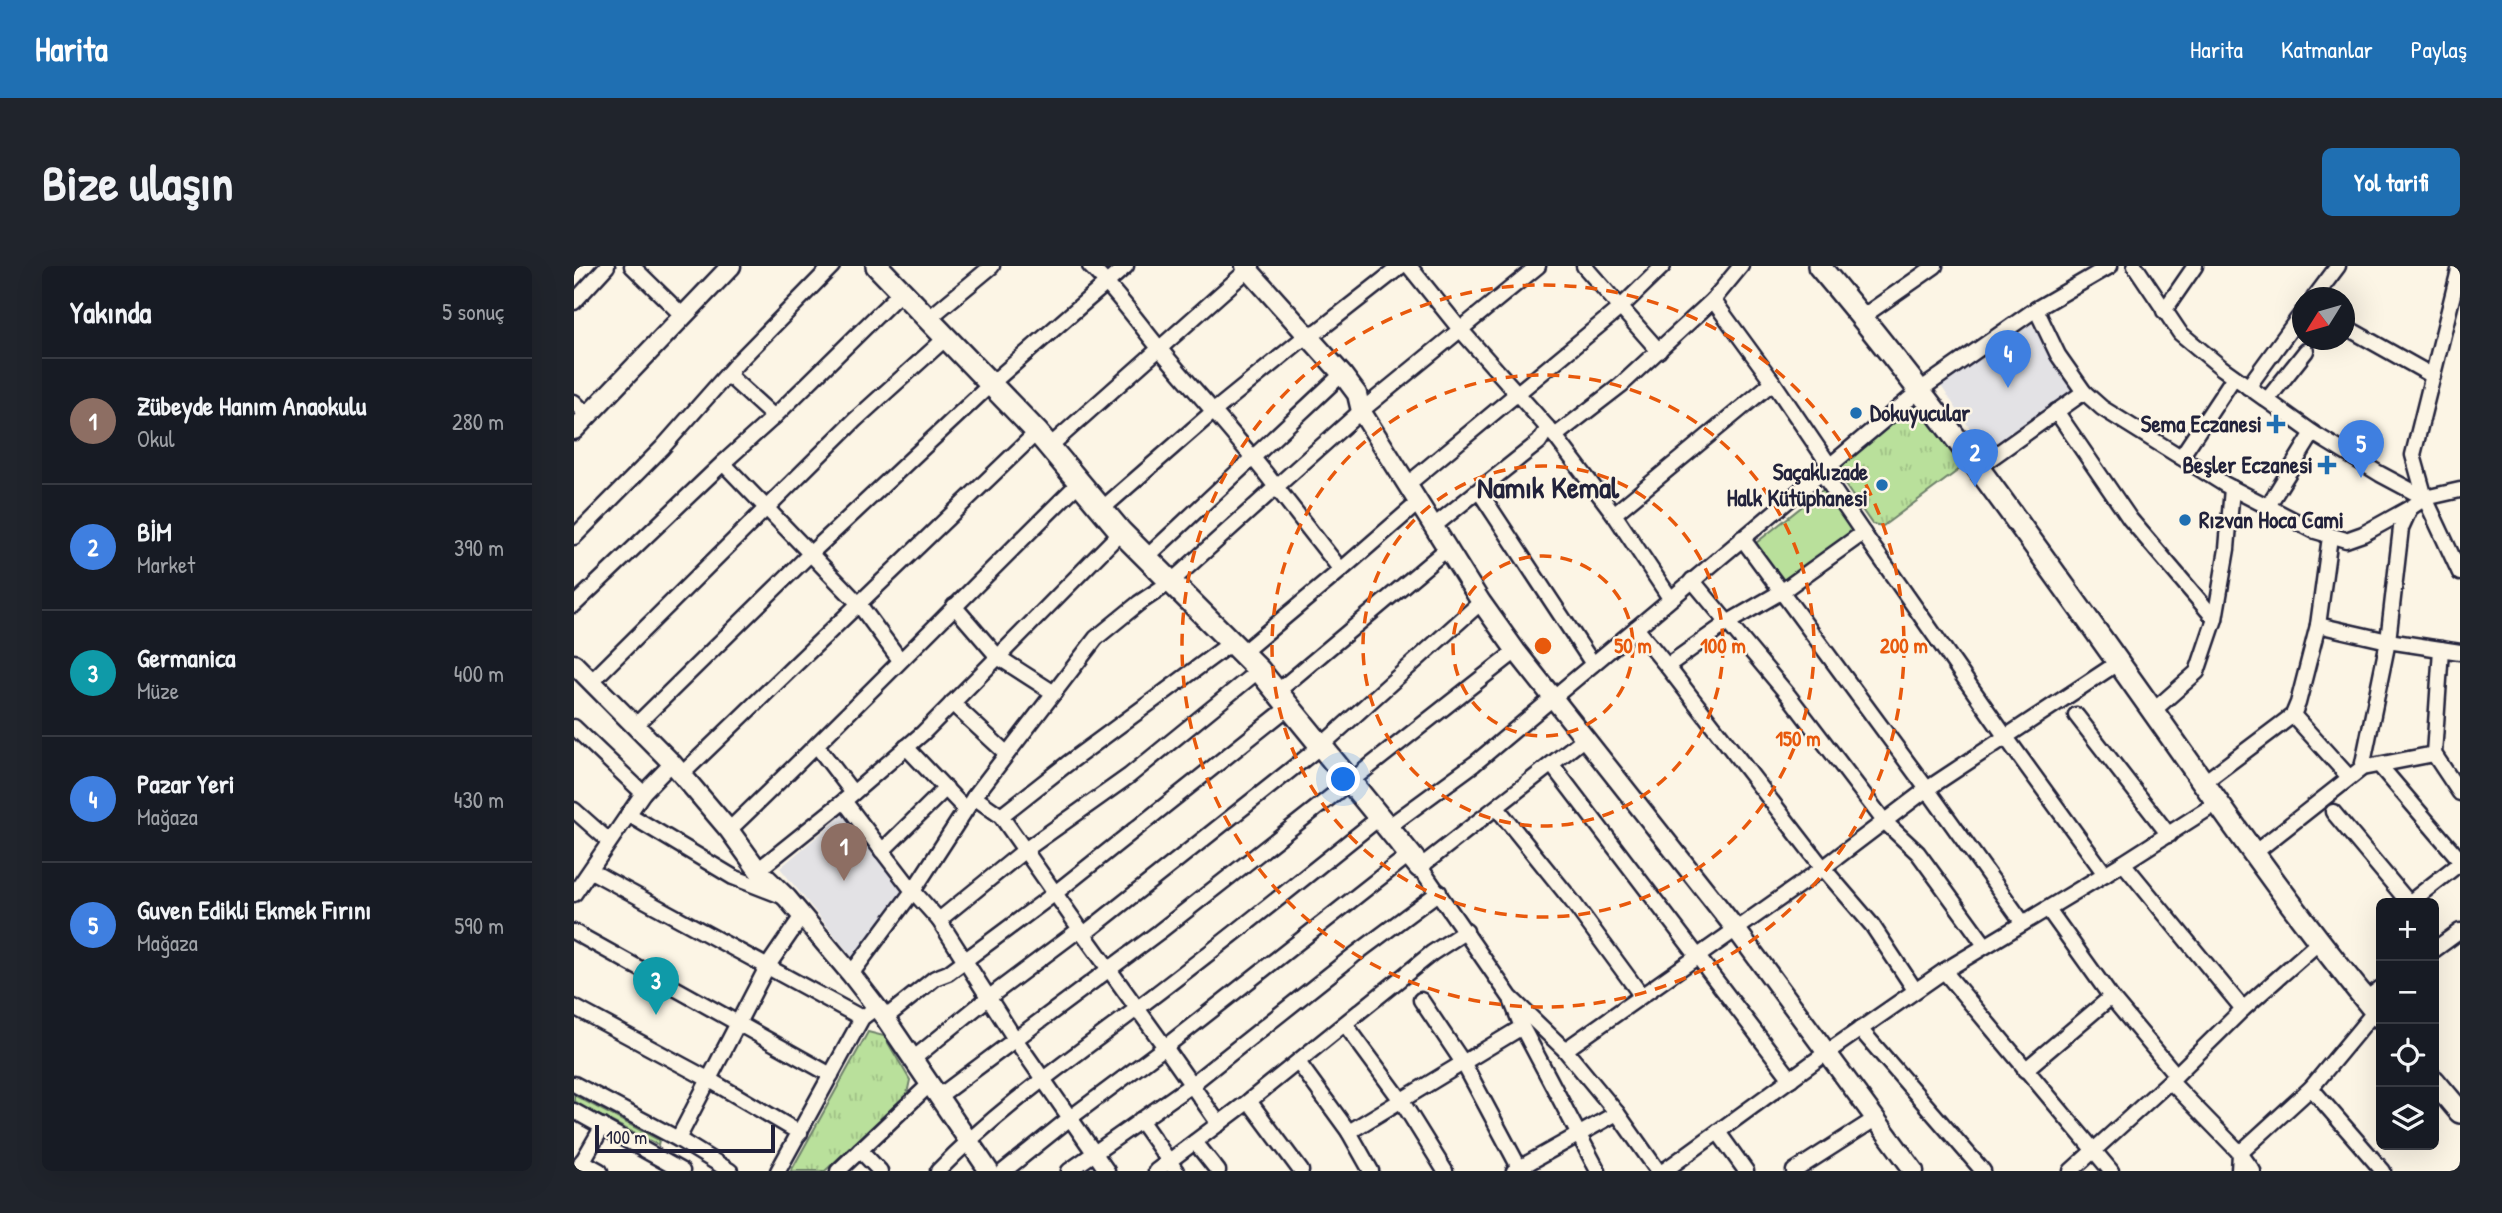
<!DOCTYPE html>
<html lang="tr">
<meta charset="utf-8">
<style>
:root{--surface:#171b24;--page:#20242c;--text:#f1f3f6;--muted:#9ea1a6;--line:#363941;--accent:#1f6fb2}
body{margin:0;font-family:"Patrick Hand",sans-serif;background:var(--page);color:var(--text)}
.controls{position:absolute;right:21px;bottom:21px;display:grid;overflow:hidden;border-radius:10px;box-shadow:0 7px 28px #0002}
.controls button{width:63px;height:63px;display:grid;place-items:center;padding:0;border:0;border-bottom:2px solid var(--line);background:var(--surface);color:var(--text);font:35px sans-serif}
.compass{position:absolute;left:1718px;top:21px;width:63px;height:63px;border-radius:50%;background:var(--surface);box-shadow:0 7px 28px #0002;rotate:233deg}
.scale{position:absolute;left:21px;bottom:18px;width:180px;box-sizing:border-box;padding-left:7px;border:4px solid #22223b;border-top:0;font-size:19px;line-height:24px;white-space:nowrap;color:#22223b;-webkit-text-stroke:5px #fcf5e5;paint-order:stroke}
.you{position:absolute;left:770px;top:514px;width:24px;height:24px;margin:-18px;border:5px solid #fff;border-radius:50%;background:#1a73e8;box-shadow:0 0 0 10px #1a73e833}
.badge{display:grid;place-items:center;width:46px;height:46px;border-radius:50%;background:var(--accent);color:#fff;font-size:23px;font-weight:700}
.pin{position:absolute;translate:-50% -58px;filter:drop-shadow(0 2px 4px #0008)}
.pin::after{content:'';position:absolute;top:37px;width:24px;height:21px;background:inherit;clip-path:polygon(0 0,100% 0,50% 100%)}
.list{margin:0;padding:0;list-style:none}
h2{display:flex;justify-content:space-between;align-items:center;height:91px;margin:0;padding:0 28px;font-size:30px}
h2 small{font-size:23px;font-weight:400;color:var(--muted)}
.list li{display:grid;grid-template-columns:46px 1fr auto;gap:21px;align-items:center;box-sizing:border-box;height:126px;padding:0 28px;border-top:2px solid var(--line)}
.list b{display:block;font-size:26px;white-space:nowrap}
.list p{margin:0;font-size:23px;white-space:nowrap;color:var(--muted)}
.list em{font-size:23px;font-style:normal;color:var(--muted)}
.icon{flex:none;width:38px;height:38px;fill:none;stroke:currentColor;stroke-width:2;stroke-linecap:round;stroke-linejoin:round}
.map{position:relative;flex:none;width:1886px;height:905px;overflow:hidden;border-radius:10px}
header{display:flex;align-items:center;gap:42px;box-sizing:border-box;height:98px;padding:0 35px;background:var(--accent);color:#fff}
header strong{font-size:33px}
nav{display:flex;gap:38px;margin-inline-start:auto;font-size:24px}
.intro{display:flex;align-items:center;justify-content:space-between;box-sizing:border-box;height:168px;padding:0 42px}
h1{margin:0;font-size:49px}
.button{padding:18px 32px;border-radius:10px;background:var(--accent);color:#fff;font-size:24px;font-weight:700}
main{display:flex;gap:42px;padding:0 42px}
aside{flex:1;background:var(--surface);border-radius:10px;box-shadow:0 7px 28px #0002}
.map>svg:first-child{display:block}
</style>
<header>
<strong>Harita</strong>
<nav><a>Harita</a><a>Katmanlar</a><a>Paylaş</a></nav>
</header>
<div class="intro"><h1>Bize ulaşın</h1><a class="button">Yol tarifi</a></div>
<main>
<aside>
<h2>Yakında<small>5 sonuç</small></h2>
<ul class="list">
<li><span class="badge" style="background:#8d6e63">1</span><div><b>Zübeyde Hanım Anaokulu</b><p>Okul</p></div><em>280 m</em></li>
<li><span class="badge" style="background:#3f7fe0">2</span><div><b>BİM</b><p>Market</p></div><em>390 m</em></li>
<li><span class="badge" style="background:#0f9aa8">3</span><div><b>Germanica</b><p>Müze</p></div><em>400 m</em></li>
<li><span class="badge" style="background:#3f7fe0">4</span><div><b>Pazar Yeri</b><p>Mağaza</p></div><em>430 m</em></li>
<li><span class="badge" style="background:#3f7fe0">5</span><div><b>Guven Edikli Ekmek Fırını</b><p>Mağaza</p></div><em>590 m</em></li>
</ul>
</aside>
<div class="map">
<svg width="1886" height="905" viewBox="0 0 1886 905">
<defs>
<pattern id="grass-tufts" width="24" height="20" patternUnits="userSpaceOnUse" patternTransform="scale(1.75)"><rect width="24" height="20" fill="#b9e09b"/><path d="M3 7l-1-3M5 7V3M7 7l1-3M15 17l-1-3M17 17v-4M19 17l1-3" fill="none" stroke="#9fc086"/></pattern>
</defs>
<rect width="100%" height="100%" fill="#fcf5e5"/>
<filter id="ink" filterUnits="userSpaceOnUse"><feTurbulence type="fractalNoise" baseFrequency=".0143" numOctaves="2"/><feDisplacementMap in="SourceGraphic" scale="14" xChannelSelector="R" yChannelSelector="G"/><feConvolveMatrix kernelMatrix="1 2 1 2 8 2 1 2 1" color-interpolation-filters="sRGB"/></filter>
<g filter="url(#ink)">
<g fill="#e3e2e5">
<path d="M 1457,58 L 1502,123 L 1412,186 L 1367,120 Z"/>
<path d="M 272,546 L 333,628 L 279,692 L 206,602 Z"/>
</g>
<g fill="url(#grass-tufts)" stroke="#6e816b" stroke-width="2">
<path d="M 1345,137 L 1390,200 L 1309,260 L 1298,258 L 1260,203 L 1323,150 Z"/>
<path d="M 294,766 L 310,770 L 336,814 L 333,828 L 251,905 L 217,905 Z"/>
</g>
<g fill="#b9e09b" stroke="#6e816b" stroke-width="2">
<path d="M 1250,223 L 1281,264 L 1210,314 L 1182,277 Z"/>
<path d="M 0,829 L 85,874 L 84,879 L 0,837 Z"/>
</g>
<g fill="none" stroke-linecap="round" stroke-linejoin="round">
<defs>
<g id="minor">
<path d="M 58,0 L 108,49"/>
<path d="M 835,0 L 885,62 L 981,170 L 1040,248"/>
<path d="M 1010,0 L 1085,85"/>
<path d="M 1167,0 L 1139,34 L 1199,116 L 1256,200"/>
<path d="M 1561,0 L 1606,67 L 1648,102 L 1739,167 L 1806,208 L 1851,232"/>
<path d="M 1886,0 L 1839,189 L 1851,232 L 1886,307"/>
<path d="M 1740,32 L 1764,0"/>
<path d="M 0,36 L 33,0"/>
<path d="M 1462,43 L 1484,89 L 1510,126 L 1528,142 L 1650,218 L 1741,265 L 1772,274 L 1789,268 L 1836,242"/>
<path d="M 1590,45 L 1621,0"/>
<path d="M 1288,51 L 1361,0"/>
<path d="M 353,54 L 418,0"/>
<path d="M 1770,60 L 1859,110"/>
<path d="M 154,109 L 200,151"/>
<path d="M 1674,121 L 1728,47"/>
<path d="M 1693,134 L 1732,85"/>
<path d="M 0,136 L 14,150"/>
<path d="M 1482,145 L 1556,253 L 1641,353"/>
<path d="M 981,170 L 1047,119 L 1139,34"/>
<path d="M 476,180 L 678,0"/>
<path d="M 1607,191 L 1660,111"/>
<path d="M 149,197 L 200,151 L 328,25"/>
<path d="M 1403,202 L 1510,126"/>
<path d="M 834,218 L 1046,42 L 1089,0"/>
<path d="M 905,225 L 1019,398"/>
<path d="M 845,236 L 767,304 L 702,221 L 787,145 L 964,0"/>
<path d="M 1694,240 L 1739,167"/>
<path d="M 529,242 L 640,145 L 732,70 L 744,65 L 827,0"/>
<path d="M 860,260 L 965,176 L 974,162"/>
<path d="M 1289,267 L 1431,470 L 1531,608"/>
<path d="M 0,271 L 88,182 L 164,96 L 258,0"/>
<path d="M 1168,272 L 1353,523 L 1449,657"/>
<path d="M 574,290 L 768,108"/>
<path d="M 1118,314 L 1214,429 L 1310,555 L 1344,587 L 1411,679"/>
<path d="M 1096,332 L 1040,248 L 1199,116"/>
<path d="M 0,339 L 149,197 L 284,337 L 326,394"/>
<path d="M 380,340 L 424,391 L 480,427"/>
<path d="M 1744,359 L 1814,375 L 1886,386"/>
<path d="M 1062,362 L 1093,400 L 1153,357 L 1207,326 L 1289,267 L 1248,207"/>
<path d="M 1867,383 L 1860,488 L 1886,527"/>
<path d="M 668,387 L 767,304"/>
<path d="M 1093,400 L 1249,602 L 1298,659 L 1341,724"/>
<path d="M 18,415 L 281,154 L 373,71"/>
<path d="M 704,425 L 874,282"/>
<path d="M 378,437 L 433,488"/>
<path d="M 1579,445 L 1623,406 L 1641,353 L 1653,283 L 1658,222"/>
<path d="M 1502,449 L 1595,569"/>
<path d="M 1719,449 L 1775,511"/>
<path d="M 61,460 L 237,287 L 418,117 L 552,0"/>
<path d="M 0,461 L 69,527"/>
<path d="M 1012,471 L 846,601 L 936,731 L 991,784 L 1043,847 L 1084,905"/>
<path d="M 243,480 L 279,527"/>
<path d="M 332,481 L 391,543"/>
<path d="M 978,499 L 1217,813"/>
<path d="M 1806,500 L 1886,594"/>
<path d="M 1788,502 L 1814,375 L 1827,262 L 1836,242 L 1851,232 L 1886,224"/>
<path d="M 108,508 L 463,166"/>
<path d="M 1629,517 L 1719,449 L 1724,437 L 1744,359 L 1756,271"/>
<path d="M 400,531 L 339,625 L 365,654 L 441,773 L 496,852 L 591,781 L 645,858"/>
<path d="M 270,535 L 339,625 L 277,708"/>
<path d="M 923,542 L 998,635 L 1067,729"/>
<path d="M 0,544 L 35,575"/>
<path d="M 1759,546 L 1835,637 L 1886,597"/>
<path d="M 54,548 L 159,611 L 208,630"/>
<path d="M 427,550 L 493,498 L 657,377"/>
<path d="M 814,561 L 900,498 L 1346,124 L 1462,43 L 1536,0"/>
<path d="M 155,564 C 274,450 389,331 507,215"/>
<path d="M 308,585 L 372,522"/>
<path d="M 1679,588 L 1788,502 L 1860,488"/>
<path d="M 1549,597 L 1669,743"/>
<path d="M 184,604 L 270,535 L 349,467 L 547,266"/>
<path d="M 17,605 L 288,752"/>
<path d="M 0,628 L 69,527 L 98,497"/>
<path d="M 1474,643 L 1537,731 L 1602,809"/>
<path d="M 365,654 L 451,584 L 555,510 L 685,404"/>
<path d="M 506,663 L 427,550 L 400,531 L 522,372 L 565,337 L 598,315 L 702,221 C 666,173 624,129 585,82 C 562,54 542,25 516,0"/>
<path d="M 0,666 L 257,809"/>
<path d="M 510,668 L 748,479 L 907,336"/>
<path d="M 1860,684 L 1886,665"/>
<path d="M 1370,705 L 1537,905"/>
<path d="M 1792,733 L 1807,722"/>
<path d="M 847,734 L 890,798 L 947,905"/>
<path d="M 0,741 L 134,813 L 226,867"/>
<path d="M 311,752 L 361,712 L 374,707 L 480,628 L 716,440"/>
<path d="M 771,758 L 827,834 L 871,905"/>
<path d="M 948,761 L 1024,905"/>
<path d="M 1286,763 L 1409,905"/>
<path d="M 991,784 L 1249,602 L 1353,523 L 1545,396"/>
<path d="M 339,793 L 414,732 L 506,663 L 591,781 L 836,588"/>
<path d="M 724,796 L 775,866 L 797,905"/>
<path d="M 1451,804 L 1537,731"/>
<path d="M 1596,815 L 1666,887 L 1679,905"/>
<path d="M 0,818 L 104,873 L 156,905"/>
<path d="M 1737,822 L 1809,905"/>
<path d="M 364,831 L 585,666 L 942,385"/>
<path d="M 675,835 L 727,905"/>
<path d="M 0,845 L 108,905"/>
<path d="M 566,854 L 602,905"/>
<path d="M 775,866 L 948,761 L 938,736"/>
<path d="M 1144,866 L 1172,905"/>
<path d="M 104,873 L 193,701 L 228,650"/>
<path d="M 621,876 L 644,905"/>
<path d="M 286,884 L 306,905"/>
<path d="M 8,895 L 26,905"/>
<path d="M 3,905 L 29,860"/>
<path d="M 204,905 L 288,752 L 296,746"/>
<path d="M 264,905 L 356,818"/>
<path d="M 364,905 C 427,840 501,790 573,735 C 652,675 729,613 806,551"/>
<path d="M 430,905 L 496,852 L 533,905"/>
<path d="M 495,905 L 617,819 L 779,690 L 865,626"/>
<path d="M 582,905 L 675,835 L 858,687 L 892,665"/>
<path d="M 940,905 L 1043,847"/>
<path d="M 1090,905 L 1252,787 L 1370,705 L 1549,597 L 1643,537"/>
<path d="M 1220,905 L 1301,853"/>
<path d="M 1497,905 L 1596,815 L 1669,743 L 1745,676"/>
<path d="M 1665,905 L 1666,887 L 1737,822 L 1801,745"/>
</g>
<g id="tertiary">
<path d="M 671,0 L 768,108 L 783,128 L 787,145 L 907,336 L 942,385 L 1161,662 L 1340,905"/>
<path d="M 0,164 L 157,0"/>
<path d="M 0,398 L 98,497 L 155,564 L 184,604 L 213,632 L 277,708 L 311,752 L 415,905"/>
</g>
<g id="secondary">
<path d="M 303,0 L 463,166 L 547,266 L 685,404 L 846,601"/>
<path d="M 1245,0 C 1352,126 1448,261 1544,396 C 1630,516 1712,639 1807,752"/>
<path d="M 1860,815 L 1886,846"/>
</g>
</defs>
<use href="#minor" stroke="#22223b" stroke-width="19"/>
<use href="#tertiary" stroke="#22223b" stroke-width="23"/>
<use href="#secondary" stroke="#22223b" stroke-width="26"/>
<use href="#minor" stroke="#fcf5e5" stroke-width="14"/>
<use href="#tertiary" stroke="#fcf5e5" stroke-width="18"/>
<use href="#secondary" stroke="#fcf5e5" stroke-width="21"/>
</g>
</g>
<g fill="none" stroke="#e8590c" stroke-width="3.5" stroke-dasharray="12 9">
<circle cx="969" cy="380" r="90"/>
<circle cx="969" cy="380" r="180"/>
<circle cx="969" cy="380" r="271"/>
<circle cx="969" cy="380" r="361"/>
</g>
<g fill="#1f6fb2" stroke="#fcf5e5" stroke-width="2.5">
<circle cx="1282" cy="147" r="7"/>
<path d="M1698.5 147.5h7v7h7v7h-7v7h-7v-7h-7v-7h7z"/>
<path d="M1749.5 188.5h7v7h7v7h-7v7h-7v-7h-7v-7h7z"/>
<circle cx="1308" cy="219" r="7"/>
<circle cx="1611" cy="254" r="7"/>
</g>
<g text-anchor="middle" stroke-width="5" stroke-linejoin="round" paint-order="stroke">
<g font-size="23" font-weight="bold" fill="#22223b" stroke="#fcf5e5" text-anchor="end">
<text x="1296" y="155" text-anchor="start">Dokuyucular</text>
<text x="1688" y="166">Sema Eczanesi</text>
<text x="1739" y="207">Beşler Eczanesi</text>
<text x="1294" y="214">Saçaklızade<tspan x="1294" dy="26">Halk Kütüphanesi</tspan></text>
<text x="1625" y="262" text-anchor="start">Rızvan Hoca Cami</text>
</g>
<g font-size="30" font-weight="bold" fill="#22223b" stroke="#fcf5e5">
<text x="974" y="232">Namık Kemal</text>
</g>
</g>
<circle cx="969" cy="380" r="10" fill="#e8590c" stroke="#fcf5e5" stroke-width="3.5"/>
<g font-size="21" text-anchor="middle" font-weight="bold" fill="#e8590c" stroke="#fcf5e5" stroke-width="5" stroke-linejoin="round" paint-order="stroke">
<text x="1059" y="387">50 m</text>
<text x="1149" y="387">100 m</text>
<text x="1330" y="387">200 m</text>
<text x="1224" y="480">150 m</text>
</g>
</svg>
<div class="controls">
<button>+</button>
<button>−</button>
<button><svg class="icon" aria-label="locate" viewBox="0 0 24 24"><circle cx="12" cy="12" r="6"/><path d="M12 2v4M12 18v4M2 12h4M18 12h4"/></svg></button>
<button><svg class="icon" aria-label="layers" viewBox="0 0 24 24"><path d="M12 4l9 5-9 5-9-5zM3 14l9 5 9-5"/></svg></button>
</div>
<svg class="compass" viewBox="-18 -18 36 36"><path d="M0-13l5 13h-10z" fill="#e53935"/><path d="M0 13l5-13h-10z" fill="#9ea1a6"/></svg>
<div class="scale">100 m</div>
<div class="you"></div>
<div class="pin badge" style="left:270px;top:615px;background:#8d6e63">1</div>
<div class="pin badge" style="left:1401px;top:221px;background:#3f7fe0">2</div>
<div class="pin badge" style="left:82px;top:749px;background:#0f9aa8">3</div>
<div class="pin badge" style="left:1434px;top:122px;background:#3f7fe0">4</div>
<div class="pin badge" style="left:1787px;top:212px;background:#3f7fe0">5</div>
</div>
</main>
